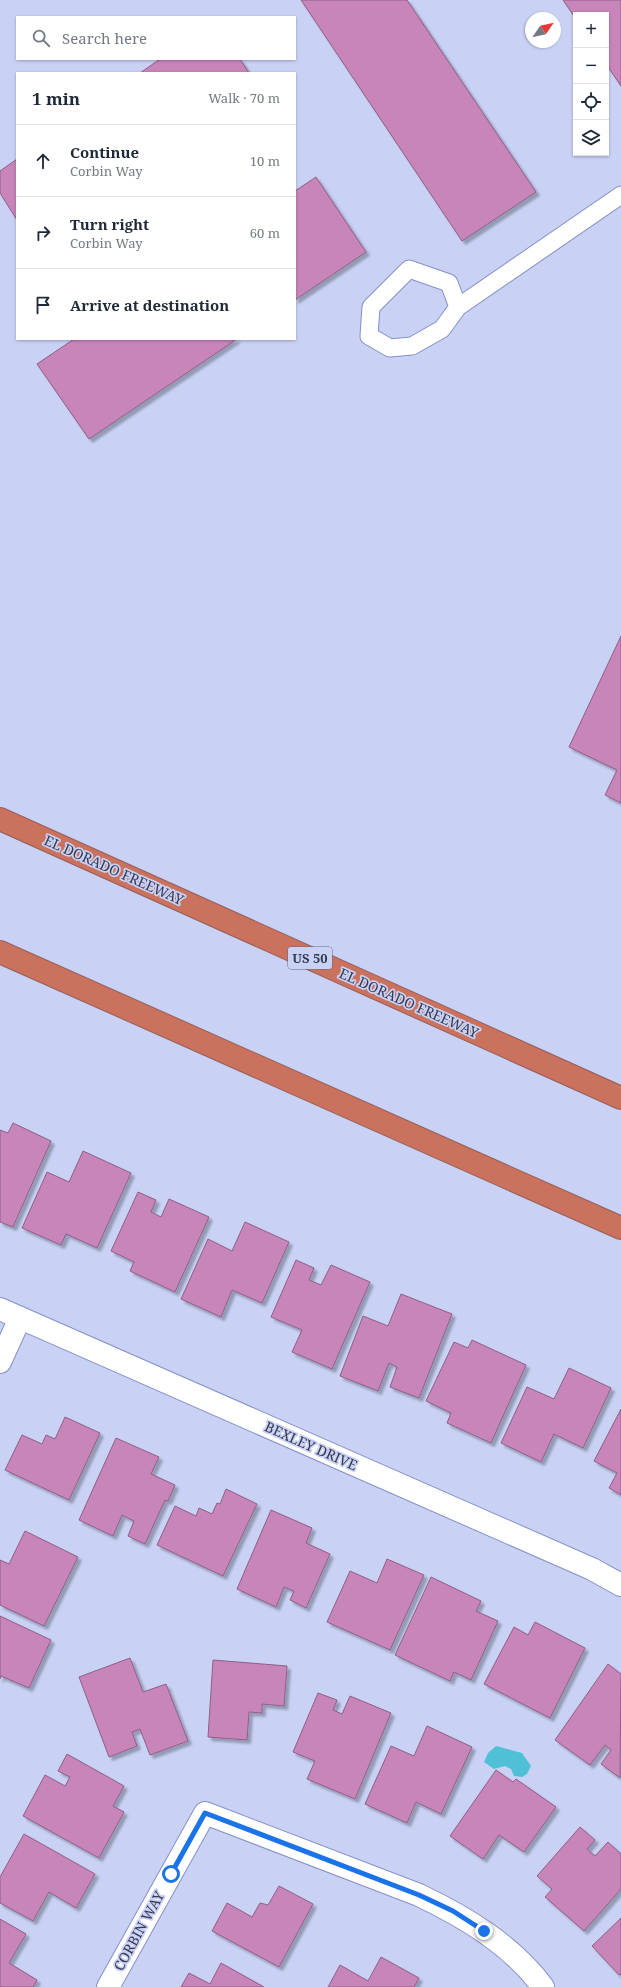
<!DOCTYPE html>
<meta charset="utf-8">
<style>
:root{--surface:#fff;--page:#f6f6f7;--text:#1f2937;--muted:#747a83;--line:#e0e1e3}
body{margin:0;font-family:"Noto Serif",serif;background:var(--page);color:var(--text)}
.controls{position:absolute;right:12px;top:12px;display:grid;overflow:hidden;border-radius:0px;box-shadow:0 1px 3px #0004}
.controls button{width:36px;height:36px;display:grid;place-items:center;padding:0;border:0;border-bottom:1px solid var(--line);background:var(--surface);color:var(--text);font:20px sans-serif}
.compass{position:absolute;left:525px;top:12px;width:36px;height:36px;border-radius:50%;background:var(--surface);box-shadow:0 1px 3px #0004;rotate:56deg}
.stop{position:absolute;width:12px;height:12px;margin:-9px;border:3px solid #1a73e8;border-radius:50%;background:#fff}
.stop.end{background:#1a73e8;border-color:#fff;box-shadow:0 1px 4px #0008}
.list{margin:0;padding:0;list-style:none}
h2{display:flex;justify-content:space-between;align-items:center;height:52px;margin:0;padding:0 16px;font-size:17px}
h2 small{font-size:13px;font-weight:400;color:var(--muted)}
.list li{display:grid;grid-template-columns:26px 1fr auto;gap:12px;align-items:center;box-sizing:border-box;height:72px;padding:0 16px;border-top:1px solid var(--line)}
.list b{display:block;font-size:15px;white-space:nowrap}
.list p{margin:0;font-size:13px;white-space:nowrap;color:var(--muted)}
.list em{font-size:13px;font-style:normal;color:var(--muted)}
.icon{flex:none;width:22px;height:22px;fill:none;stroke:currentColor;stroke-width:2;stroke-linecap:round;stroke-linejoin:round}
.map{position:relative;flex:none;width:621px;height:1987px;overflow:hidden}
.search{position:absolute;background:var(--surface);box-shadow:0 1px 3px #0004;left:16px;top:16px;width:280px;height:44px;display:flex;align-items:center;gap:10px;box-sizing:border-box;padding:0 14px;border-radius:0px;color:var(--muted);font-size:15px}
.panel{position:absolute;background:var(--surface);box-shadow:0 1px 3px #0004;left:16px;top:72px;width:280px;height:268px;border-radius:0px}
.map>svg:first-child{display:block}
</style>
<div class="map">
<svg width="621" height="1987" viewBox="0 0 621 1987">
<defs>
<filter id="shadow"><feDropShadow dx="3.5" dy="3.5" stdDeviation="1" flood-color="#0004"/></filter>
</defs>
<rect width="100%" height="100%" fill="#c9d2f5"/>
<path fill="#50c0d7" d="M 496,1746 L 522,1753 L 531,1766 L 527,1774 L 522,1777 L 514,1776 L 511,1769 L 505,1766 L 494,1769 L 484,1762 L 488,1753 Z"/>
<g fill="#c785ba" stroke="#8f5e86" filter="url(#shadow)">
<path d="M 301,0 L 407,0 L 536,192 L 462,241 Z"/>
<path d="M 563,0 L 621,0 L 621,86 L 606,64 L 606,15 L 576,15 L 576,19 Z"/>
<path d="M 160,59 L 240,59 L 249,73 L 140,73 Z"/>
<path d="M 17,159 L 17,220 L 0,193 L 0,171 Z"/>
<path d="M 316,177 L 366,252 L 295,300 L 295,191 Z"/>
<path d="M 74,339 L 237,339 L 89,439 L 37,364 Z"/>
<path d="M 621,636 L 621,803 L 605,795 L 617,770 L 569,747 Z"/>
<path d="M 13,1123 L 51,1141 L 13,1227 L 0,1222 L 0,1130 L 8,1133 Z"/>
<path d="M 83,1151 L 131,1173 L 97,1248 L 66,1234 L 61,1245 L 22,1228 L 47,1172 L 69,1182 Z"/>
<path d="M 138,1192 L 156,1200 L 151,1212 L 161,1217 L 169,1199 L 209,1217 L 175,1292 L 130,1271 L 134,1262 L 111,1251 Z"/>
<path d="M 245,1222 L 289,1242 L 262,1303 L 232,1290 L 221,1317 L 181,1299 L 208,1239 L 232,1251 Z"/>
<path d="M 296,1260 L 314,1268 L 309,1280 L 321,1285 L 331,1265 L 370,1282 L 332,1369 L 292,1352 L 302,1330 L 271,1317 Z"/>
<path d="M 401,1294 L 452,1314 L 419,1398 L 390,1387 L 397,1367 L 389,1363 L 378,1391 L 340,1376 L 363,1316 L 388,1326 Z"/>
<path d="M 472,1340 L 526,1365 L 491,1443 L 447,1423 L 451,1413 L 426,1401 L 454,1342 L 468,1348 Z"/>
<path d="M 569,1368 L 611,1388 L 583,1448 L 554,1434 L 541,1462 L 501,1443 L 527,1387 L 554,1399 Z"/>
<path d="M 621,1409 L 621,1495 L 609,1488 L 617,1473 L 594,1461 Z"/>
<path d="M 65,1417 L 100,1433 L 69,1500 L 5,1470 L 22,1435 L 42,1444 L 46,1435 L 55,1439 Z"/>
<path d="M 116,1438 L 159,1457 L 151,1474 L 175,1485 L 168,1501 L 165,1500 L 145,1544 L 128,1536 L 134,1521 L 122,1515 L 113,1536 L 79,1520 Z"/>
<path d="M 226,1489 L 257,1504 L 223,1576 L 157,1545 L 175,1506 L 196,1516 L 199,1508 L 212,1514 L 217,1503 L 220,1504 Z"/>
<path d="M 271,1510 L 312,1528 L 306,1543 L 330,1554 L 306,1608 L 290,1600 L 294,1591 L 284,1587 L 276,1607 L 237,1589 Z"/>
<path d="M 25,1531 L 78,1557 L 44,1626 L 0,1605 L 0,1560 L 9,1564 Z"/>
<path d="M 387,1559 L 424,1575 L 390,1650 L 327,1622 L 350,1571 L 377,1583 Z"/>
<path d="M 431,1577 L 481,1601 L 476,1611 L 498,1621 L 471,1680 L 454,1672 L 450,1681 L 395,1655 Z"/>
<path d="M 0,1616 L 51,1640 L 29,1688 L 1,1676 L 0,1679 Z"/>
<path d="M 535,1622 L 585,1648 L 550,1718 L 484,1684 L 514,1627 L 528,1635 Z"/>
<path d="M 130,1658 L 143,1692 L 166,1684 L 188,1741 L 150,1755 L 140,1729 L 132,1732 L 137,1746 L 109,1757 L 79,1677 Z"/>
<path d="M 213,1660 L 287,1666 L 284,1706 L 262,1704 L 262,1713 L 249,1712 L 247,1740 L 208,1737 Z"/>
<path d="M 608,1664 L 621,1674 L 620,1778 L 601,1764 L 611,1750 L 605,1745 L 590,1765 L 555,1740 Z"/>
<path d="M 318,1693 L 337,1700 L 333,1710 L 342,1714 L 350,1696 L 391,1713 L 355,1799 L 307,1779 L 315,1761 L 293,1752 Z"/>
<path d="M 427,1726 L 472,1747 L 441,1814 L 416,1802 L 407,1823 L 365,1804 L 391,1746 L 414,1756 Z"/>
<path d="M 67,1754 L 124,1786 L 113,1806 L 124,1812 L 99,1858 L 23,1816 L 45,1775 L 65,1786 L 70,1777 L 58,1771 Z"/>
<path d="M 496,1770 L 513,1782 L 516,1779 L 556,1807 L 524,1852 L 499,1835 L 483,1859 L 450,1836 Z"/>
<path d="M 580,1827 L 595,1840 L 587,1849 L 595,1856 L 608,1842 L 621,1854 L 621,1889 L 584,1931 L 545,1897 L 552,1889 L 537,1876 Z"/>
<path d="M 24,1834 L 95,1874 L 76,1908 L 49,1892 L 33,1921 L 0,1903 L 0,1877 Z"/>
<path d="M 279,1886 L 313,1904 L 279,1967 L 212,1931 L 227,1903 L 252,1917 L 260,1903 L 268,1905 Z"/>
<path d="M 621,1918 L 621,1974 L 619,1975 L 592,1946 Z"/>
<path d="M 0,1919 L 26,1934 L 9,1963 L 37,1980 L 33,1987 L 0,1987 Z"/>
<path d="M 381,1957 L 419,1978 L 414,1987 L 328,1987 L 340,1965 L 368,1981 Z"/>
<path d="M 221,1963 L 264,1987 L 181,1987 L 189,1973 L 210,1984 Z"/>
</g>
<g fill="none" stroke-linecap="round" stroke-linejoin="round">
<defs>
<path id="service" d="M 458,307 L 449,283 L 409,269 L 371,307 L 369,336 L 390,348 L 412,346 L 442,329 L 458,307 L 621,195"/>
<g id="minor">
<path d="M 0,1309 L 592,1569 L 621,1585"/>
<path d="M 0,1362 L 20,1318"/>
<path d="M 108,1987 L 205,1813 L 419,1895 C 465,1917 512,1945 543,1987"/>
</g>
<g id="motorway">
<path d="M 0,819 L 621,1098"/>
<path d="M 0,952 L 621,1228"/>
</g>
</defs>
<use href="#service" stroke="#8491c8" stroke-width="19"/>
<use href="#minor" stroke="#8491c8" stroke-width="24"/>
<use href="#motorway" stroke="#965f5a" stroke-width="24"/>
<use href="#service" stroke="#fff" stroke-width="17"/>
<use href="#minor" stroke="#fff" stroke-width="22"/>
<use href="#motorway" stroke="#ca725e" stroke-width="22"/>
</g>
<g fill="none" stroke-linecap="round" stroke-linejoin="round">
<path stroke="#1a73e8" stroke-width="5" d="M 171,1874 L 205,1813 L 419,1895 L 453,1911 L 484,1931"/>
</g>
<g text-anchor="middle" stroke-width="3.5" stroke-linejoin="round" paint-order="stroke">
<rect fill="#c9d2f5" stroke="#626884" stroke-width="1" x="288" y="947" width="44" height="22" rx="3"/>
<g font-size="13" font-weight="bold" fill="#363b53">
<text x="310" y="963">US 50</text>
</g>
<g font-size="14" fill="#363b53" stroke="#c9d2f5">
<text transform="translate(114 870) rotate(24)" y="5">EL DORADO FREEWAY</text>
<text transform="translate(409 1003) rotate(24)" y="5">EL DORADO FREEWAY</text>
<text transform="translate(311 1446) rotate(24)" y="5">BEXLEY DRIVE</text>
<text transform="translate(139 1931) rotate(-61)" y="5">CORBIN WAY</text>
</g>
</g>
</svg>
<div class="controls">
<button>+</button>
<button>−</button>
<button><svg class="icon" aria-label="locate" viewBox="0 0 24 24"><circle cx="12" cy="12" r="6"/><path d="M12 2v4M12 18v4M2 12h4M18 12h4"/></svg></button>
<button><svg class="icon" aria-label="layers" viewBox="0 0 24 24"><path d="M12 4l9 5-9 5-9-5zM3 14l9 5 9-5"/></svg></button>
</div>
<svg class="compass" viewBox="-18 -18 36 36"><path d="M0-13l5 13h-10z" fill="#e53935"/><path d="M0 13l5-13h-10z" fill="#747a83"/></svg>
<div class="stop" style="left:171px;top:1874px"></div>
<div class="stop end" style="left:484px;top:1931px"></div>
<div class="search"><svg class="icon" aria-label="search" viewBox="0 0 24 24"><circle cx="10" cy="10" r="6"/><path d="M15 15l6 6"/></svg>Search here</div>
<section class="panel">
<h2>1 min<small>Walk · 70 m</small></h2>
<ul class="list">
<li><svg class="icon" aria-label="ahead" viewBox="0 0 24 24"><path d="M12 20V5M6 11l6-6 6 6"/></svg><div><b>Continue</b><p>Corbin Way</p></div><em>10 m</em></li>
<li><svg class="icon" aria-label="right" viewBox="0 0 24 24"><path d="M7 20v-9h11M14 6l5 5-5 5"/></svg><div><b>Turn right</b><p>Corbin Way</p></div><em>60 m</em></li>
<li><svg class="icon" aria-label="arrive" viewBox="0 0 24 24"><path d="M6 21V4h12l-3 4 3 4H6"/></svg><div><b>Arrive at destination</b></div></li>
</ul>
</section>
</div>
